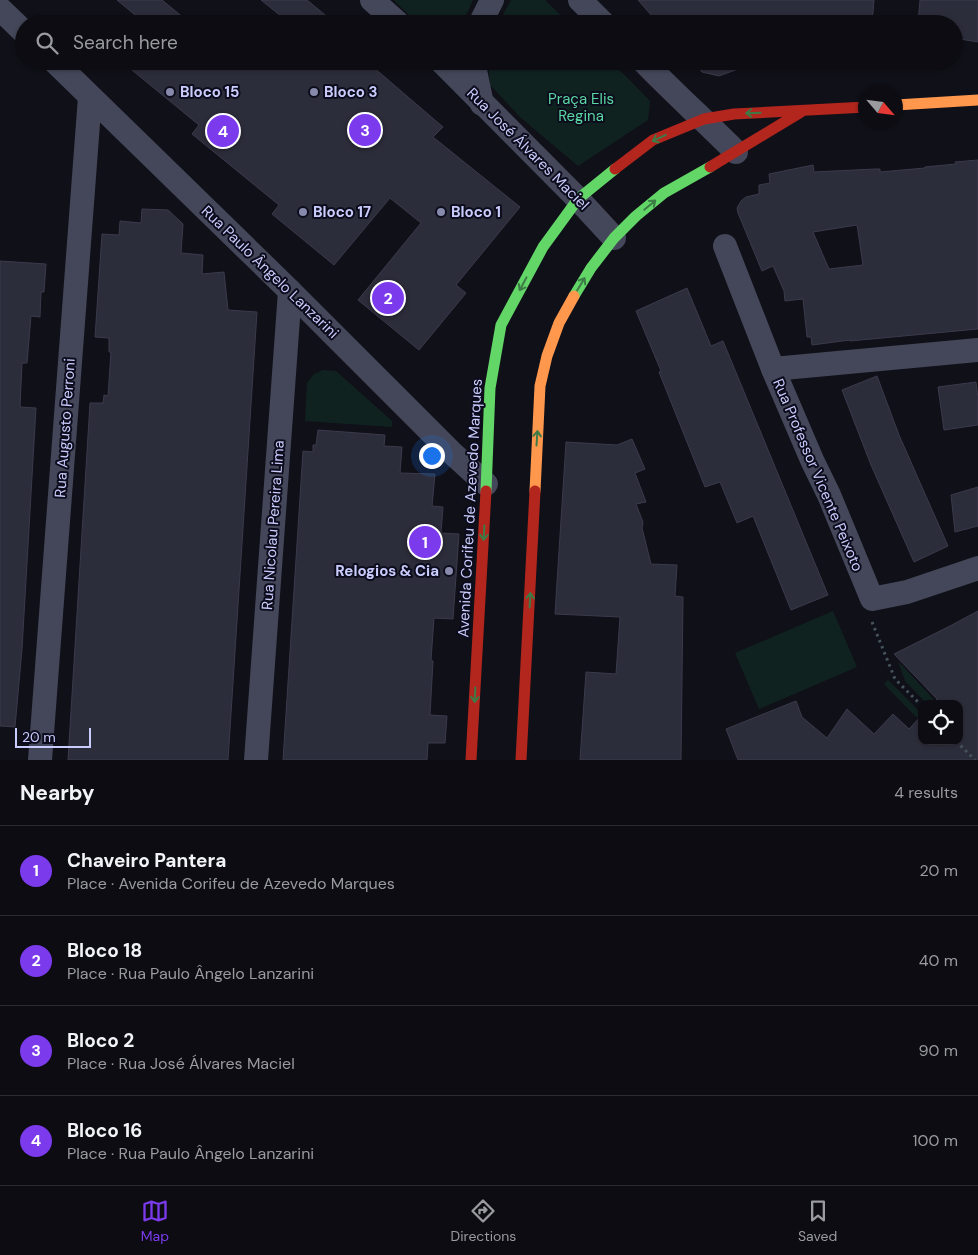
<!DOCTYPE html>
<meta charset="utf-8">
<style>
:root{--surface:#0c0c12;--page:#15151b;--text:#f1f3f6;--muted:#9a9b9f;--line:#2c2c32;--accent:#7c3aed}
body{margin:0;font-family:"DM Sans",sans-serif;background:var(--page);color:var(--text)}
.controls{position:absolute;right:15px;bottom:15px;display:grid;overflow:hidden;border-radius:10px;box-shadow:0 1px 4px #0004}
.controls button{width:45px;height:45px;display:grid;place-items:center;padding:0;border:0;border-bottom:1px solid var(--line);background:var(--surface);color:var(--text);font:25px sans-serif}
.compass{position:absolute;left:858px;top:85px;width:45px;height:45px;border-radius:50%;background:var(--surface);box-shadow:0 1px 4px #0004;rotate:118deg}
.scale{position:absolute;left:15px;bottom:12px;width:76px;box-sizing:border-box;padding-left:5px;border:2px solid #c9ccfc;border-top:0;font-size:14px;line-height:18px;white-space:nowrap;color:#c9ccfc;-webkit-text-stroke:4px #0c0c1c;paint-order:stroke}
.you{position:absolute;left:431px;top:455px;width:18px;height:18px;margin:-12px;border:4px solid #fff;border-radius:50%;background:#1a73e8;box-shadow:0 0 0 8px #1a73e833}
.badge{display:grid;place-items:center;width:32px;height:32px;border-radius:50%;background:var(--accent);color:#fff;font-size:16px;font-weight:700}
.pin{position:absolute;translate:-50% -50%;border:2px solid #fff;box-shadow:0 1px 5px #0006}
.list{margin:0;padding:0;list-style:none}
h2{display:flex;justify-content:space-between;align-items:center;height:65px;margin:0;padding:0 20px;font-size:21px}
h2 small{font-size:16px;font-weight:400;color:var(--muted)}
.list li{display:grid;grid-template-columns:32px 1fr auto;gap:15px;align-items:center;box-sizing:border-box;height:90px;padding:0 20px;border-top:1px solid var(--line)}
.list b{display:block;font-size:19px;white-space:nowrap}
.list p{margin:0;font-size:16px;white-space:nowrap;color:var(--muted)}
.list em{font-size:16px;font-style:normal;color:var(--muted)}
.icon{flex:none;width:28px;height:28px;fill:none;stroke:currentColor;stroke-width:2;stroke-linecap:round;stroke-linejoin:round}
.map{position:relative;flex:none;width:978px;height:760px;overflow:hidden}
.search{position:absolute;background:var(--surface);box-shadow:0 1px 4px #0004;left:15px;right:15px;top:15px;height:55px;display:flex;align-items:center;gap:12px;box-sizing:border-box;padding:0 18px;border-radius:28px;color:var(--muted);font-size:19px}
.sheet{height:425px;background:var(--surface)}
nav{display:flex;justify-content:space-around;align-items:center;box-sizing:border-box;height:70px;border-top:1px solid var(--line);background:var(--surface);font-size:14px;color:var(--muted)}
nav a{display:grid;justify-items:center;gap:2px}
nav .on{color:var(--accent)}
.map>svg:first-child{display:block}
</style>
<div class="map">
<svg width="978" height="760" viewBox="0 0 978 760">
<rect width="100%" height="100%" fill="#101018"/>
<g fill="#102220">
<path d="M 394,0 L 473,0 L 462,24 L 418,24 Z"/>
<path d="M 511,0 L 545,0 L 570,24 L 498,24 Z"/>
<path d="M 488,61 L 611,61 L 650,101 L 648,120 L 578,166 L 521,118 L 490,85 Z"/>
<path d="M 323,370 L 336,371 L 392,421 L 392,427 L 305,421 L 307,383 L 314,374 Z"/>
<path d="M 833,611 L 857,667 L 759,709 L 735,653 Z"/>
<path d="M 898,661 L 938,704 L 927,704 L 905,681 Z"/>
<path d="M 888,680 L 922,714 L 922,723 L 884,684 Z"/>
</g>
<g fill="#2c2d3a" stroke="#3a3a4c" fill-rule="evenodd">
<path d="M 117,0 L 162,0 L 191,24 L 146,24 Z"/>
<path d="M 261,0 L 307,0 L 336,24 L 291,24 Z"/>
<path d="M 638,0 L 874,0 L 872,24 L 826,24 L 826,20 L 767,18 L 767,24 L 659,24 Z"/>
<path d="M 920,0 L 978,0 L 978,42 L 954,38 L 954,24 L 945,24 L 946,21 L 918,23 Z"/>
<path d="M 121,61 L 366,61 L 443,127 L 433,137 L 520,207 L 456,285 L 466,293 L 419,350 L 358,300 L 421,223 L 390,198 L 334,265 L 272,214 L 279,205 L 192,134 L 199,125 Z"/>
<path d="M 692,61 L 760,61 L 719,76 L 702,72 Z"/>
<path d="M 978,160 L 978,329 L 850,341 L 850,340 L 812,345 L 811,337 L 807,337 L 803,299 L 785,301 L 784,291 L 773,266 L 762,271 L 738,213 L 737,208 L 741,201 L 746,197 L 759,194 L 759,185 L 770,183 L 769,174 L 813,165 L 814,172 L 875,169 L 880,169 L 880,172 L 925,168 L 925,167 L 956,164 L 955,162 ZM 857,225 L 863,265 L 829,269 L 813,232 Z"/>
<path d="M 142,209 L 168,210 L 183,224 L 181,253 L 203,255 L 202,274 L 224,272 L 228,310 L 257,312 L 228,760 L 68,760 L 90,403 L 103,403 L 104,395 L 108,396 L 111,352 L 109,352 L 109,338 L 95,337 L 102,234 L 119,235 L 120,221 L 141,223 Z"/>
<path d="M 0,261 L 46,264 L 44,292 L 41,292 L 40,317 L 31,316 L 27,363 L 22,363 L 20,407 L 36,408 L 22,649 L 15,727 L 0,726 Z"/>
<path d="M 687,288 L 711,346 L 723,341 L 828,595 L 791,610 L 753,516 L 737,523 L 720,482 L 705,487 L 659,372 L 661,371 L 636,311 Z"/>
<path d="M 877,376 L 899,435 L 948,546 L 914,562 L 871,465 L 842,390 Z"/>
<path d="M 976,382 L 978,398 L 978,425 L 944,430 L 938,387 Z"/>
<path d="M 318,430 L 385,435 L 384,446 L 402,447 L 400,473 L 435,474 L 432,506 L 443,507 L 441,533 L 459,534 L 453,619 L 434,618 L 431,660 L 433,661 L 430,715 L 447,716 L 445,743 L 428,743 L 427,760 L 283,760 L 303,451 L 313,452 L 313,445 L 316,445 Z"/>
<path d="M 632,439 L 645,469 L 635,473 L 646,502 L 636,504 L 643,522 L 642,528 L 651,564 L 677,565 L 675,596 L 683,597 L 681,760 L 580,760 L 586,672 L 616,674 L 620,617 L 555,614 L 566,442 L 617,445 Z"/>
<path d="M 978,487 L 978,526 L 955,532 L 951,495 Z"/>
<path d="M 978,611 L 978,760 L 738,760 L 726,729 L 796,701 L 802,717 L 827,738 L 847,709 L 874,734 L 893,714 L 909,729 L 922,715 L 922,741 L 959,741 L 959,704 L 932,704 L 937,699 L 894,654 L 950,626 Z"/>
</g>
<g fill="none" stroke-linecap="round" stroke-linejoin="round">
<g stroke="#45545c" stroke-width="3" stroke-dasharray="2.5 4" stroke-linecap="butt">
<path d="M 872,622 L 895,679 L 922,706"/>
<path d="M 956,741 L 975,760"/>
</g>
<g stroke="#444759" stroke-width="24">
<path d="M 372,0 L 399,24"/>
<path d="M 580,0 L 604,24"/>
<path d="M 0,9 L 24,32"/>
<path d="M 480,24 L 492,0"/>
<path d="M 54,61 L 290,291 L 451,452 L 486,484"/>
<path d="M 441,61 L 578,199 L 614,238"/>
<path d="M 473,61 L 482,104"/>
<path d="M 643,61 C 673,92 705,121 736,152"/>
<path d="M 725,246 L 773,369 L 812,460 L 829,495 L 872,599 L 907,592 L 978,568"/>
<path d="M 773,369 L 978,350"/>
<path d="M 40,760 L 90,97"/>
<path d="M 256,760 L 290,291"/>
</g>
<g stroke="#63d668" stroke-width="11">
<path d="M 574,296 L 591,268 L 614,238 L 636,216 L 664,193 L 710,167"/>
<path d="M 486,491 L 490,388 L 501,325 L 543,247 L 578,199 L 615,169"/>
</g>
<g stroke="#ff974d" stroke-width="11">
<path d="M 896,105 L 978,100"/>
<path d="M 535,491 L 540,386 L 547,356 L 559,323 L 574,296"/>
</g>
<g stroke="#b3261e" stroke-width="11">
<path d="M 710,167 L 801,112"/>
<path d="M 615,169 L 653,140 L 704,119 L 734,114 L 866,107"/>
<path d="M 471,760 L 486,491"/>
<path d="M 521,760 L 535,491"/>
</g>
</g>
<defs><path id="oneway-shaft" d="M-6 0H5M1.5-3L5.5 0L1.5 3" fill="none" stroke-width="1.6" stroke-linecap="round" stroke-linejoin="round" transform="scale(1.25)"/></defs>
<g stroke="#3c7b46">
<use href="#oneway-shaft" transform="translate(753 113) rotate(178)"/>
<use href="#oneway-shaft" transform="translate(659 138) rotate(155)"/>
<use href="#oneway-shaft" transform="translate(650 205) rotate(-40)"/>
<use href="#oneway-shaft" transform="translate(523 284) rotate(118)"/>
<use href="#oneway-shaft" transform="translate(581 284) rotate(-59)"/>
<use href="#oneway-shaft" transform="translate(537 438) rotate(-86)"/>
<use href="#oneway-shaft" transform="translate(484 533) rotate(93)"/>
<use href="#oneway-shaft" transform="translate(530 600) rotate(-87)"/>
<use href="#oneway-shaft" transform="translate(475 695) rotate(93)"/>
</g>
<g fill="#888aac" stroke="#0c0c1c" stroke-width="2">
<circle cx="170" cy="92" r="5"/>
<circle cx="314" cy="92" r="5"/>
<circle cx="303" cy="212" r="5"/>
<circle cx="441" cy="212" r="5"/>
<circle cx="449" cy="571" r="5"/>
</g>
<g text-anchor="middle" stroke-width="4" stroke-linejoin="round" paint-order="stroke">
<g font-size="15" font-weight="bold" fill="#c9ccfc" stroke="#0c0c1c" text-anchor="start">
<text x="180" y="97">Bloco 15</text>
<text x="324" y="97">Bloco 3</text>
<text x="313" y="217">Bloco 17</text>
<text x="451" y="217">Bloco 1</text>
<text x="439" y="576" text-anchor="end">Relogios &amp; Cia</text>
</g>
<g font-size="15" fill="#5ad7a3" stroke="#0c0c1c">
<text x="581" y="104">Praça Elis<tspan x="581" dy="17">Regina</tspan></text>
</g>
<g font-size="15" fill="#c9ccfc" stroke="#0c0c1c">
<text transform="translate(528 149) rotate(45)" y="5">Rua José Álvares Maciel</text>
<text transform="translate(270 272) rotate(44)" y="5">Rua Paulo Ângelo Lanzarini</text>
<text transform="translate(65 428) rotate(-86)" y="5">Rua Augusto Perroni</text>
<text transform="translate(818 475) rotate(67)" y="5">Rua Professor Vicente Peixoto</text>
<text transform="translate(470 508) rotate(-87)" y="5">Avenida Corifeu de Azevedo Marques</text>
<text transform="translate(273 525) rotate(-86)" y="5">Rua Nicolau Pereira Lima</text>
</g>
</g>
</svg>
<div class="controls">
<button><svg class="icon" aria-label="locate" viewBox="0 0 24 24"><circle cx="12" cy="12" r="6"/><path d="M12 2v4M12 18v4M2 12h4M18 12h4"/></svg></button>
</div>
<svg class="compass" viewBox="-18 -18 36 36"><path d="M0-13l5 13h-10z" fill="#e53935"/><path d="M0 13l5-13h-10z" fill="#9a9b9f"/></svg>
<div class="scale">20 m</div>
<div class="you"></div>
<div class="pin badge" style="left:425px;top:542px">1</div>
<div class="pin badge" style="left:388px;top:298px">2</div>
<div class="pin badge" style="left:365px;top:130px">3</div>
<div class="pin badge" style="left:223px;top:131px">4</div>
<div class="search"><svg class="icon" aria-label="search" viewBox="0 0 24 24"><circle cx="10" cy="10" r="6"/><path d="M15 15l6 6"/></svg>Search here</div>
</div>
<section class="sheet">
<h2>Nearby<small>4 results</small></h2>
<ul class="list">
<li><span class="badge">1</span><div><b>Chaveiro Pantera</b><p>Place · Avenida Corifeu de Azevedo Marques</p></div><em>20 m</em></li>
<li><span class="badge">2</span><div><b>Bloco 18</b><p>Place · Rua Paulo Ângelo Lanzarini</p></div><em>40 m</em></li>
<li><span class="badge">3</span><div><b>Bloco 2</b><p>Place · Rua José Álvares Maciel</p></div><em>90 m</em></li>
<li><span class="badge">4</span><div><b>Bloco 16</b><p>Place · Rua Paulo Ângelo Lanzarini</p></div><em>100 m</em></li>
</ul>
</section>
<nav>
<a class="on"><svg class="icon" aria-label="map" viewBox="0 0 24 24"><path d="M3 6l6-2 6 2 6-2v14l-6 2-6-2-6 2zM9 4v14M15 6v14"/></svg>Map</a>
<a><svg class="icon" aria-label="directions" viewBox="0 0 24 24"><path d="M12 3l9 9-9 9-9-9zM9 14v-3h6M13 9l2 2-2 2"/></svg>Directions</a>
<a><svg class="icon" aria-label="saved" viewBox="0 0 24 24"><path d="M7 4h10v16l-5-4-5 4z"/></svg>Saved</a>
</nav>
